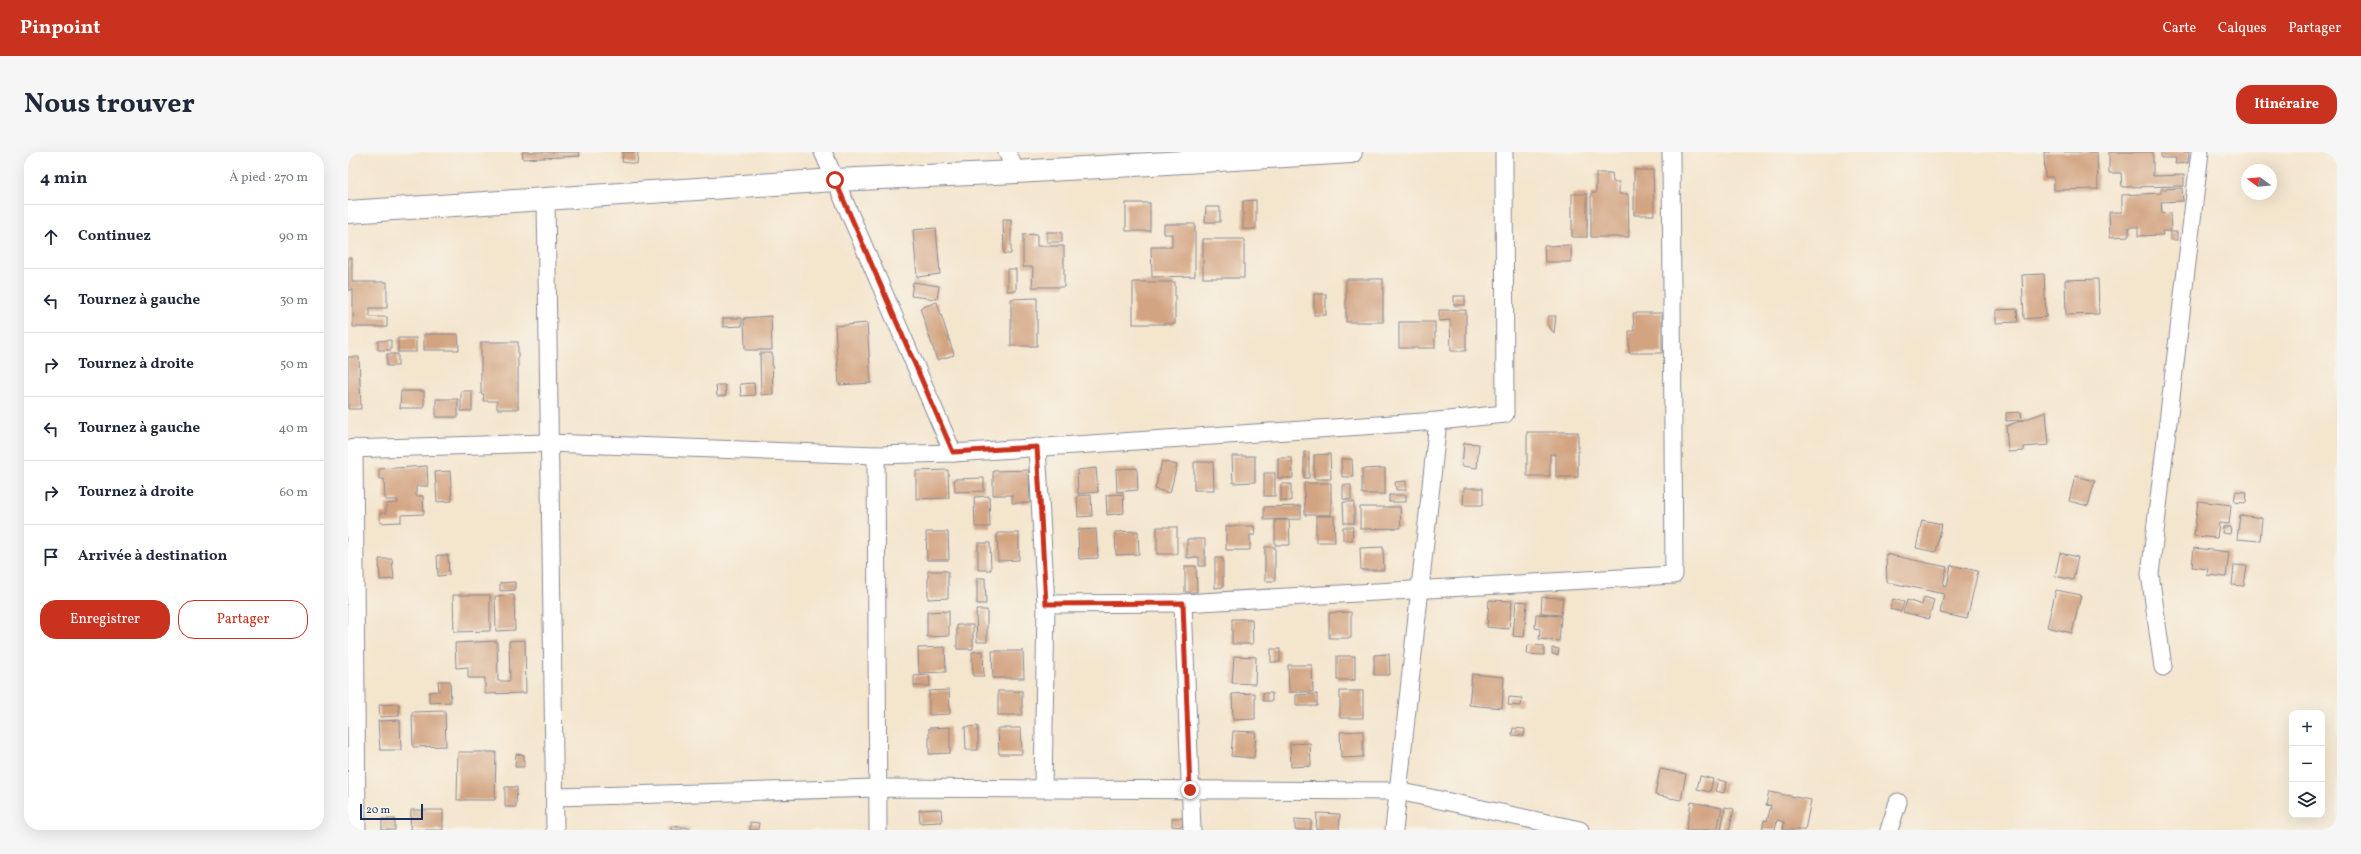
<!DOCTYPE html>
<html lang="fr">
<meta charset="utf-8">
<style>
:root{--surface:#fff;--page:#f6f6f7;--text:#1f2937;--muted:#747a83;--line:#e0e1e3;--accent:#c8321e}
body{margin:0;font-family:Vollkorn,serif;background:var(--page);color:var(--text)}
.controls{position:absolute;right:12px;bottom:12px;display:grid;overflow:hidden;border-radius:8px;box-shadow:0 4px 16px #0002}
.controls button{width:36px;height:36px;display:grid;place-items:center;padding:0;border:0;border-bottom:1px solid var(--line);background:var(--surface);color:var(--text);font:20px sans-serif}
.compass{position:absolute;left:1893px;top:12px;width:36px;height:36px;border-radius:50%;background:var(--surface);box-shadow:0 4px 16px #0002;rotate:286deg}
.scale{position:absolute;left:12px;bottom:10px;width:63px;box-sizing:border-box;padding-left:4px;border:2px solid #1b2f5e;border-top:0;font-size:11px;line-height:14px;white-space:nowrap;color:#1b2f5e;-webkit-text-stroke:3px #f7f3e8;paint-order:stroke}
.stop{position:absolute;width:12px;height:12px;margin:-9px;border:3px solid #c8321e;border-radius:50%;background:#fff}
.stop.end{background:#c8321e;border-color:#fff;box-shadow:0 1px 4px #0008}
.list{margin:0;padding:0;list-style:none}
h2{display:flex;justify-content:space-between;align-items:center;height:52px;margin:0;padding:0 16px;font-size:17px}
h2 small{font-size:13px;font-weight:400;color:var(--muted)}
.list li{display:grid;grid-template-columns:26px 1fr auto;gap:12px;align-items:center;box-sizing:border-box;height:64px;padding:0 16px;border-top:1px solid var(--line)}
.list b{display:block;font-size:15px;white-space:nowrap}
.list em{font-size:13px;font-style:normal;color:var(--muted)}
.actions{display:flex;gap:8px;padding:12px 16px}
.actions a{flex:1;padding:9px 0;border:1px solid var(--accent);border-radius:16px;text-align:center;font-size:14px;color:var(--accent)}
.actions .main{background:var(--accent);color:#fff}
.icon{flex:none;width:22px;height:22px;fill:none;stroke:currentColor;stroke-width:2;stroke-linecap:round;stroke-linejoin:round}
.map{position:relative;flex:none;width:1989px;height:678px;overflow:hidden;border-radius:16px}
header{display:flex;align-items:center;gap:24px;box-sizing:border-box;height:56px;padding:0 20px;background:var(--accent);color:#fff}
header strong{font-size:19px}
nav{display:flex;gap:22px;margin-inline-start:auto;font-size:14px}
.intro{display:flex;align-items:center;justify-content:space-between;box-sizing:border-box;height:96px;padding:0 24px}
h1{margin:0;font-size:28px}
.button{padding:10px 18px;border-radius:16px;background:var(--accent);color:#fff;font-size:14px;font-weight:700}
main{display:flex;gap:24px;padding:0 24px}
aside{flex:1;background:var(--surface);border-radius:16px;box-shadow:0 4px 16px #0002}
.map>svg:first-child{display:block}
</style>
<header>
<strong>Pinpoint</strong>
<nav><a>Carte</a><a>Calques</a><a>Partager</a></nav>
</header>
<div class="intro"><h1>Nous trouver</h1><a class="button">Itinéraire</a></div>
<main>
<aside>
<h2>4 min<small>À pied · 270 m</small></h2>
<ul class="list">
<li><svg class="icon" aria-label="ahead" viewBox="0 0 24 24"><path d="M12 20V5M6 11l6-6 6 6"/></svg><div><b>Continuez</b></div><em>90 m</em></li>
<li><svg class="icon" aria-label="left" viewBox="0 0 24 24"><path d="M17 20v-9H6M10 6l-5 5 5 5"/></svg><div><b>Tournez à gauche</b></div><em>30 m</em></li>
<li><svg class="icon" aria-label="right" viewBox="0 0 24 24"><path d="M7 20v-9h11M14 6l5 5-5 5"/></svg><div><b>Tournez à droite</b></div><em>50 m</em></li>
<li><svg class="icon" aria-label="left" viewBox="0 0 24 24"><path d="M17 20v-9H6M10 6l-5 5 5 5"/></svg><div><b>Tournez à gauche</b></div><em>40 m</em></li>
<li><svg class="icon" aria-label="right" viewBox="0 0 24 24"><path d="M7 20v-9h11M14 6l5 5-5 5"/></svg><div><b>Tournez à droite</b></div><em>60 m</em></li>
<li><svg class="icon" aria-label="arrive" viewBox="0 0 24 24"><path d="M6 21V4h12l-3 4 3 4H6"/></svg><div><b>Arrivée à destination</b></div></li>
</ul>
<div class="actions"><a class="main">Enregistrer</a><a>Partager</a></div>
</aside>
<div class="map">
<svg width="1989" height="678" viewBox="0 0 1989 678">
<rect width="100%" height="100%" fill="#f7f3e8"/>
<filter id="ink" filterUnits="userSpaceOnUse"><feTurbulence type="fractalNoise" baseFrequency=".025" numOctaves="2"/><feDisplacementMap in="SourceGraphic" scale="8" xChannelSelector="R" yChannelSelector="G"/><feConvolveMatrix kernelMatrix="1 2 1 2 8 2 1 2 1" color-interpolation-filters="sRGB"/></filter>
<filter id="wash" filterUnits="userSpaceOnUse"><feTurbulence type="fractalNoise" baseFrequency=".012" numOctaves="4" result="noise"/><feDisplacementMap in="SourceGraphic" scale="16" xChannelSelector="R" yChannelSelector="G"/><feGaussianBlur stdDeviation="0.9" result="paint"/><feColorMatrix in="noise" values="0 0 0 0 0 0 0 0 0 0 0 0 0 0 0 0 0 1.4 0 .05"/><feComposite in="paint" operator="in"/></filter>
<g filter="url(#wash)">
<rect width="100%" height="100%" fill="#f4e5cd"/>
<g id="blocks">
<g fill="#d3a482">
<path d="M 174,0 L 231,0 L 232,4 L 175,7 Z"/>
<path d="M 275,0 L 290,0 L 289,12 L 274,10 Z"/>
<path d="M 1696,0 L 1749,0 L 1750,37 L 1706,38 L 1706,25 L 1697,25 Z"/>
<path d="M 1761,0 L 1805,0 L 1805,24 L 1836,23 L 1836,34 L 1774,35 L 1773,21 L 1761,21 Z"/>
<path d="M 1813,0 L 1841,0 L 1840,11 L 1827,12 L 1828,6 L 1813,6 Z"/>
<path d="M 1286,18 L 1305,18 L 1306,63 L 1286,63 Z"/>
<path d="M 1248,21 L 1264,21 L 1265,30 L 1271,30 L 1271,42 L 1280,42 L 1281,85 L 1243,85 L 1243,41 L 1248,41 Z"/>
<path d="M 1834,36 L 1835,49 L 1813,50 L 1814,62 L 1822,61 L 1823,79 L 1814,79 L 1815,83 L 1790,84 L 1790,75 L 1781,75 L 1781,84 L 1762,85 L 1761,60 L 1774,60 L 1774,43 L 1813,41 L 1813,37 Z"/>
<rect x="1224" y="42" width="15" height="43"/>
<path d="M 908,48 L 908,77 L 895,77 L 895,49 Z"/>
<rect x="778" y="51" width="24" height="28"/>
<path d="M 858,55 L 872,55 L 872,70 L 857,70 Z"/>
<path d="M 655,67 L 663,67 L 663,102 L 656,102 Z"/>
<path d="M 816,72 L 847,72 L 847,124 L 804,125 L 803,95 L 824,95 L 824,82 L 816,82 Z"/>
<path d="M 588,76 L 592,122 L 569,125 L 565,78 Z"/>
<rect x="699" y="80" width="15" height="10"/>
<rect x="1822" y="80" width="7" height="8"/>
<path d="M 689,82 L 689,94 L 716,94 L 716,135 L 684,135 L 685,115 L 675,115 L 675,83 Z"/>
<rect x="855" y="87" width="41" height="39"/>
<path d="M 1223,93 L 1223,110 L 1197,110 L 1196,94 Z"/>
<path d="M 0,106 L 4,106 L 4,130 L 39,130 L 39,156 L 22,156 L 22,165 L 39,165 L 39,175 L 5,175 L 5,138 L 0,138 Z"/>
<rect x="659" y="117" width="9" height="22"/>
<path d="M 1696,122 L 1698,165 L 1676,167 L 1674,123 Z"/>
<rect x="998" y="127" width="37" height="43"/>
<path d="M 1750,127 L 1751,162 L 1718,163 L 1717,128 Z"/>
<path d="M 565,130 L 591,134 L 589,147 L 563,144 Z"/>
<rect x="785" y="130" width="42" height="42"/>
<rect x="966" y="142" width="12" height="21"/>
<rect x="1106" y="144" width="11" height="9"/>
<path d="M 689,146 L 689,194 L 663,194 L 663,147 Z"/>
<path d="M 589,150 L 606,203 L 589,208 L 572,156 Z"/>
<path d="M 1669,157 L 1670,170 L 1648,171 L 1648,158 Z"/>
<path d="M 1091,158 L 1118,158 L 1118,199 L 1103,199 L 1102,168 L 1091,169 Z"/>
<path d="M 1285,161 L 1314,161 L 1314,201 L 1281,201 L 1281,179 L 1286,179 Z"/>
<path d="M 423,164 L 424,198 L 397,198 L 396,166 Z"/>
<path d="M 1200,164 L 1208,164 L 1206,181 L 1200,173 Z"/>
<path d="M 375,166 L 394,166 L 394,174 L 375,175 Z"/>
<rect x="1051" y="170" width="36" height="26"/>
<path d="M 519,171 L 523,231 L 491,233 L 487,174 Z"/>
<path d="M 76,182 L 110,182 L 111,198 L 76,198 Z"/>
<rect x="50" y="186" width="18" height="14"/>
<path d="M 43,188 L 43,198 L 30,198 L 30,189 Z"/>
<path d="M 133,190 L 170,190 L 170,257 L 149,257 L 149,249 L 135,249 L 136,242 L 133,242 Z"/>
<path d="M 412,201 L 424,201 L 425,242 L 413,243 Z"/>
<rect x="39" y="202" width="11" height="12"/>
<path d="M 0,205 L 11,205 L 13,257 L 0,257 Z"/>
<path d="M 406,231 L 407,243 L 393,244 L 392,232 Z"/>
<path d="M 368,233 L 377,233 L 378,244 L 369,244 Z"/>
<path d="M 53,239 L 76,239 L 76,256 L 52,256 Z"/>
<rect x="113" y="239" width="11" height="20"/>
<rect x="88" y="247" width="22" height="18"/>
<path d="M 1673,260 L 1674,268 L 1658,269 L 1658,261 Z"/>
<path d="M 1698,260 L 1701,293 L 1676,295 L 1676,299 L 1660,300 L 1658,274 Z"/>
<path d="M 1179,280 L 1230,280 L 1230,325 L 1208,325 L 1208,302 L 1202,302 L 1202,324 L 1179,324 Z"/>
<path d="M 1116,291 L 1131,292 L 1129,316 L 1114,314 Z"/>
<rect x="956" y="300" width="5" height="26"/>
<path d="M 982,302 L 983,327 L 966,327 L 966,303 Z"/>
<path d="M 884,304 L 907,304 L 907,330 L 885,331 Z"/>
<path d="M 930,306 L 944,306 L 945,326 L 930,326 Z"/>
<path d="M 993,307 L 1004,307 L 1005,325 L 994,325 Z"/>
<path d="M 814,309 L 829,313 L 822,341 L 807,337 Z"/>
<path d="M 846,310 L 865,310 L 866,338 L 846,338 Z"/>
<path d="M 79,314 L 80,334 L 68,334 L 68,344 L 75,344 L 76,362 L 53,363 L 53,370 L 32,371 L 32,361 L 38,361 L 38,352 L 50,351 L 50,348 L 37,348 L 36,327 L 31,327 L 31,317 Z"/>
<path d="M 748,316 L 750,340 L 730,342 L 729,318 Z"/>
<path d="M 789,316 L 790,338 L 769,340 L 768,317 Z"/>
<path d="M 1037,316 L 1037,342 L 1014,342 L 1014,317 Z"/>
<path d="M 600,318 L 601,346 L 568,347 L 568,319 Z"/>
<path d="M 681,318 L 682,351 L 664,351 L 664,343 L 645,343 L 645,319 Z"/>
<path d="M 102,319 L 104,349 L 89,350 L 87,320 Z"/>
<rect x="916" y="321" width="11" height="23"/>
<path d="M 1727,324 L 1747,329 L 1740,354 L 1721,349 Z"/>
<path d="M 636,326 L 636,339 L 607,340 L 606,327 Z"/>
<path d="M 1058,329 L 1058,338 L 1048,338 L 1047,330 Z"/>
<path d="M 956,331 L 983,331 L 983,363 L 957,363 Z"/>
<rect x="933" y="332" width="10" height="17"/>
<path d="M 995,333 L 1003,333 L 1003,348 L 995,347 Z"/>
<path d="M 1116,336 L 1135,336 L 1135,353 L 1115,353 Z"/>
<path d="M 1888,339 L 1899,340 L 1898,351 L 1886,350 Z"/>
<path d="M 775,342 L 776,361 L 759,363 L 758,343 Z"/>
<path d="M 743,343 L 744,364 L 730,365 L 729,344 Z"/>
<rect x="1041" y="343" width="17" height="7"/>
<path d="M 641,344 L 642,375 L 627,375 L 626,345 Z"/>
<path d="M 1850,349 L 1883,353 L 1881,372 L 1871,371 L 1869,386 L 1846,384 Z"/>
<path d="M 995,350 L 1006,350 L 1006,371 L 996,371 Z"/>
<path d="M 953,354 L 953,367 L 916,368 L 916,355 Z"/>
<path d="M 1012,355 L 1052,355 L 1053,376 L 1012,377 Z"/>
<path d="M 1892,363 L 1914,366 L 1912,389 L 1889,387 Z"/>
<path d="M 968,364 L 986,364 L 987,390 L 968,390 Z"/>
<path d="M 927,368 L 941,368 L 942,393 L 927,393 Z"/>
<path d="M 1574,368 L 1594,372 L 1588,400 L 1568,396 Z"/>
<path d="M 878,374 L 906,374 L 907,383 L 902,383 L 902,398 L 878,398 Z"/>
<rect x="809" y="375" width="20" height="27"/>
<path d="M 995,375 L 1005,375 L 1004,388 L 995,388 Z"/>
<path d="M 1875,375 L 1883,375 L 1882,382 L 1874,381 Z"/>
<path d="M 748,377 L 750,406 L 731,407 L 730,378 Z"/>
<path d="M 790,379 L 791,402 L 768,403 L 767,380 Z"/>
<path d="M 578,380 L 600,380 L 601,408 L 579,408 Z"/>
<path d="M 649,381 L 671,381 L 671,408 L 650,409 Z"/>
<path d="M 839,387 L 857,387 L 857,414 L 851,414 L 851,405 L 839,406 Z"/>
<path d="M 630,391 L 642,391 L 643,418 L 630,418 Z"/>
<rect x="917" y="395" width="10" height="34"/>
<path d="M 1035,395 L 1036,418 L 1013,418 L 1012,396 Z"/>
<path d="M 1846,396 L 1881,400 L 1878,425 L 1859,423 L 1860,417 L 1844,415 Z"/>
<path d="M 1712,401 L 1730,405 L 1725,428 L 1707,424 Z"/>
<path d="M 1538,402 L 1599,415 L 1595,433 L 1599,434 L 1603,413 L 1630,419 L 1619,467 L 1592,461 L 1596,442 L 1539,430 Z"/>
<path d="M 89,403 L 100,403 L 101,423 L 90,424 Z"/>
<path d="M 867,406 L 875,406 L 875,435 L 867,436 Z"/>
<path d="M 31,407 L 44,407 L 46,427 L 32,428 Z"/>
<path d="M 1886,413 L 1899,414 L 1896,434 L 1884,433 Z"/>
<path d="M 837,414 L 848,414 L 849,440 L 837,440 Z"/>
<path d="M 580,419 L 600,419 L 600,446 L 580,447 Z"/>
<path d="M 629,426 L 637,426 L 638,452 L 629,452 Z"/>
<path d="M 167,430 L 167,438 L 152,439 L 152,431 Z"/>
<path d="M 1708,438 L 1733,443 L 1724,481 L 1699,475 Z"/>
<path d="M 105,443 L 142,443 L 142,479 L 106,480 Z"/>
<path d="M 166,443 L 167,478 L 148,479 L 147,444 Z"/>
<path d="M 1194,445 L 1215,446 L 1213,463 L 1193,461 Z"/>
<path d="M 1576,445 L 1586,448 L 1581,467 L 1555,460 L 1559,448 L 1574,453 Z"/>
<path d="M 1545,447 L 1556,450 L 1553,460 L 1542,457 Z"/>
<path d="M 1141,448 L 1164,449 L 1161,477 L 1139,475 Z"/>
<path d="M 1168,449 L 1179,450 L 1176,485 L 1165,484 Z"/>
<path d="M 628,458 L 639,458 L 639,490 L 629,490 Z"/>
<path d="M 601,459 L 601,484 L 579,485 L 579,460 Z"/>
<path d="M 1003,460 L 1003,486 L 981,486 L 981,461 Z"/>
<path d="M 1188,462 L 1213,464 L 1211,489 L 1191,487 L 1192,477 L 1187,476 Z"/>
<path d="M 884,467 L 904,467 L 905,492 L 884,492 Z"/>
<rect x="609" y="473" width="16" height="24"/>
<path d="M 177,488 L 178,541 L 137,542 L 137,526 L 120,526 L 120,515 L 108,516 L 107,491 L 149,489 L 150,529 L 162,529 L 161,489 Z"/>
<path d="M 1180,493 L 1196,494 L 1196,503 L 1179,502 Z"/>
<path d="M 597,495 L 598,520 L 571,521 L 570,496 Z"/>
<path d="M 1204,496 L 1211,497 L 1210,503 L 1204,502 Z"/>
<rect x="923" y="497" width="9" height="13"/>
<path d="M 635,499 L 636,524 L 625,524 L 624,500 Z"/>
<path d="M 644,499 L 675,499 L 676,526 L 645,526 Z"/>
<path d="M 1041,502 L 1042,523 L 1026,523 L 1026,503 Z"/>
<path d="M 886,504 L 908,505 L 907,532 L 884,531 Z"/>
<rect x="989" y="504" width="18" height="24"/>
<path d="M 940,513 L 964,513 L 965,540 L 941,540 Z"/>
<path d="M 1124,522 L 1156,525 L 1154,556 L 1121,553 Z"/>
<path d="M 581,523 L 582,534 L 566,534 L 566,524 Z"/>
<path d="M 90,529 L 102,529 L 103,550 L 81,551 L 81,540 L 91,539 Z"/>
<path d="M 601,538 L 602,562 L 581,563 L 581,539 Z"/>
<rect x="650" y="539" width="24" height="24"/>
<rect x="992" y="539" width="23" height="27"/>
<path d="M 907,541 L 907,567 L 885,568 L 884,542 Z"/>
<rect x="915" y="541" width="9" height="8"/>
<path d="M 969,542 L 969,554 L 948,554 L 948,543 Z"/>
<path d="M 1161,545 L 1174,546 L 1173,554 L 1160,553 Z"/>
<path d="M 51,552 L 51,564 L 32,565 L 31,553 Z"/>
<path d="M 97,559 L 98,594 L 65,595 L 64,560 Z"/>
<path d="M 52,568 L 53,598 L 32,598 L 30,569 Z"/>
<path d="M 630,574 L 630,598 L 618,598 L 617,575 Z"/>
<path d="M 602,575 L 602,601 L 581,602 L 581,576 Z"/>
<path d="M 650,576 L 673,576 L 674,602 L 651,602 Z"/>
<path d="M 1165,576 L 1177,577 L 1176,584 L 1164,583 Z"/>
<path d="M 885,579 L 908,580 L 906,606 L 883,604 Z"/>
<path d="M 1015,579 L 1015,605 L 993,606 L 992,580 Z"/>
<path d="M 962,591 L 963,614 L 943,615 L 942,592 Z"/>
<path d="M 110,600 L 148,600 L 147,648 L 109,648 Z"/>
<path d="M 168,602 L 176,603 L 176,615 L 167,615 Z"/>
<path d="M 1312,617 L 1338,622 L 1333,648 L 1307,643 Z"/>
<path d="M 1352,624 L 1365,627 L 1362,640 L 1349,637 Z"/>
<path d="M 1370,628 L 1379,630 L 1376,641 L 1367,639 Z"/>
<path d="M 157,635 L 169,635 L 168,655 L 157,655 Z"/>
<path d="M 1421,640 L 1463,648 L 1457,678 L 1435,678 L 1436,670 L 1429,668 L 1427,678 L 1414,678 L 1416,668 L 1419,669 L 1423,654 L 1418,653 Z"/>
<path d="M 1343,650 L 1374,656 L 1369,678 L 1338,678 Z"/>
<path d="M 1377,655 L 1386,657 L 1381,678 L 1373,678 Z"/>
<path d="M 593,657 L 594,670 L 572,671 L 571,658 Z"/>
<path d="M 63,658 L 95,658 L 95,678 L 62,678 Z"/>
<path d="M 969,661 L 992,662 L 991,678 L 968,678 Z"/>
<path d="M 824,666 L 835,666 L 835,675 L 824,674 Z"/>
<rect x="34" y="667" width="13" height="11"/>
<path d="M 947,667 L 963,668 L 963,678 L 947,678 Z"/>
<path d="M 402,670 L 411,671 L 410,678 L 402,678 Z"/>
<path d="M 323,674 L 342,676 L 342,678 L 323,678 Z"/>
</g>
</g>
</g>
<g filter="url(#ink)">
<use href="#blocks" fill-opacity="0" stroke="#888a96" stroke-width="1"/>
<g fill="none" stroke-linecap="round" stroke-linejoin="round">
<defs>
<g id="minor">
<path d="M 475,0 L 605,301"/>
<path d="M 659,0 L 668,20"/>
<path d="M 198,48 L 207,678"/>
<path d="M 689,295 L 698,452 L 695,637"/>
<path d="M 6,296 L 9,678"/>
<path d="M 0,297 L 200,291 L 528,303 L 605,301 L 1090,269 L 1157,262 L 1156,0"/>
<path d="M 528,303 L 530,678"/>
<path d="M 835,451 L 844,678"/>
<path d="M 698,452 L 835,451 L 1326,423 L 1323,0"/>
<path d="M 1815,515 L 1802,422 L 1852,0"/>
<path d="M 207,645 L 530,636 L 1050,639 L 1232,678"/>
<path d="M 1046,678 L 1090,269"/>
<path d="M 1541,678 L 1550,650"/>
</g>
<path id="tertiary" d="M 0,60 L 487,28 L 668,20 L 1003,0"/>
</defs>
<use href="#minor" stroke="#888a96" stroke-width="19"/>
<use href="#tertiary" stroke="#888a96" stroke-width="24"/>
<use href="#minor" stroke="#fff" stroke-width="17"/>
<use href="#tertiary" stroke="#fff" stroke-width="22"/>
</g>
</g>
<g fill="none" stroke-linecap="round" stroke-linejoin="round" filter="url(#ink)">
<path stroke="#c8321e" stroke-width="5" d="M 487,28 L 605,300 L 689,295 L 698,452 L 835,451 L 842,638"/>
</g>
</svg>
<div class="controls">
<button>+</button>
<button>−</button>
<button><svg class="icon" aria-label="layers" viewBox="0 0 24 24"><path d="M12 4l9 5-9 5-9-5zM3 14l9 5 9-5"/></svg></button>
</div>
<svg class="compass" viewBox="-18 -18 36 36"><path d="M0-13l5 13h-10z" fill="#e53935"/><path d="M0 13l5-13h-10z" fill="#747a83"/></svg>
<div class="scale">20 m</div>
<div class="stop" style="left:487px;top:28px"></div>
<div class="stop end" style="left:842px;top:638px"></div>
</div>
</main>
